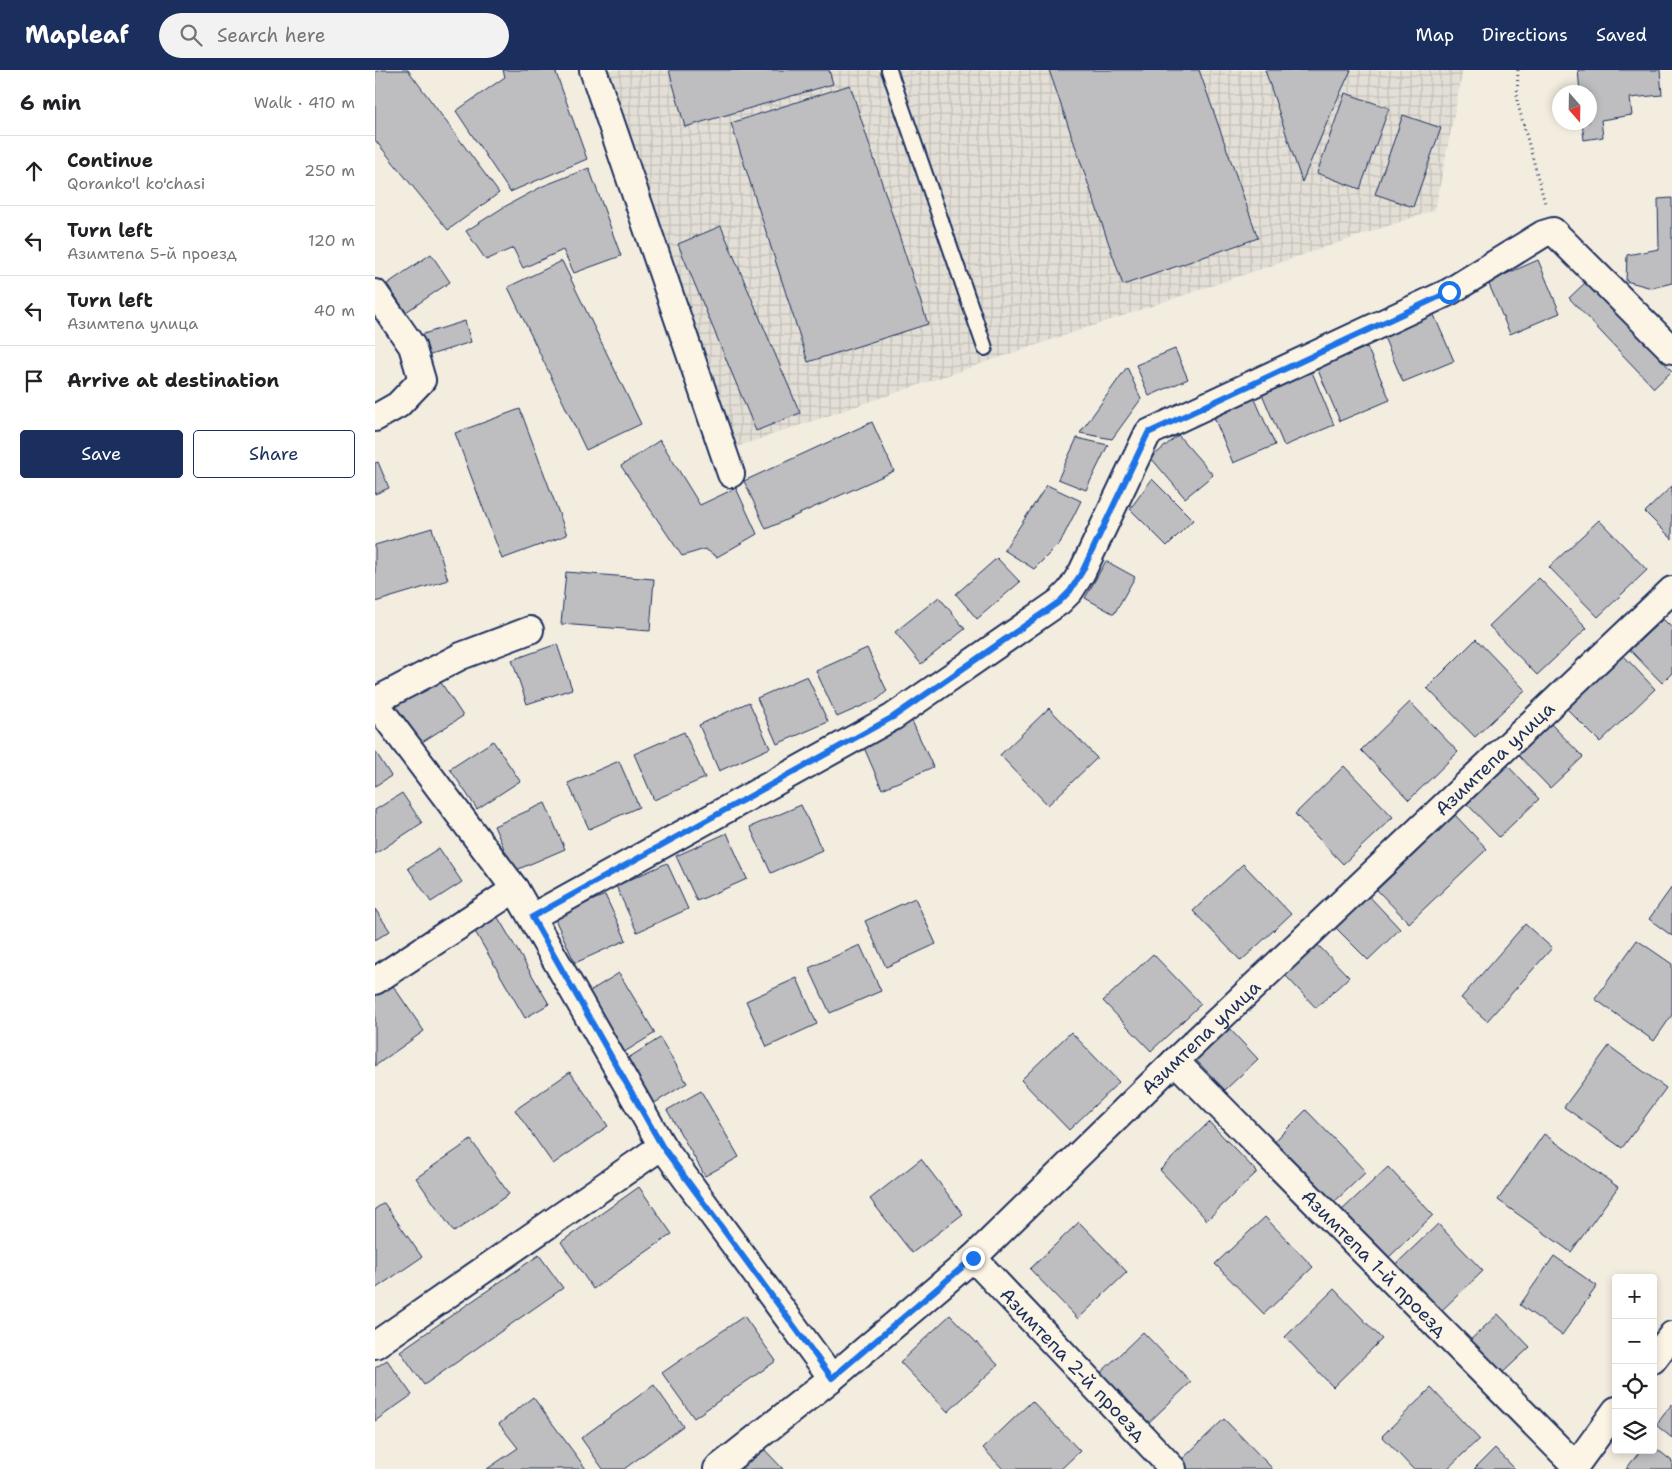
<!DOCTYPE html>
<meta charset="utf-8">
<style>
:root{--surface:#fff;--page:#f2f2f2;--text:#202124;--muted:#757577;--line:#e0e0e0;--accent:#1b2f5e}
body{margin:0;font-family:"Shantell Sans",sans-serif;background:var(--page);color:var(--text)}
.controls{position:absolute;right:15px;bottom:15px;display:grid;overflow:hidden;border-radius:5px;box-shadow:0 2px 8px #0003}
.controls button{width:45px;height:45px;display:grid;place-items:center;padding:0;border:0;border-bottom:1px solid var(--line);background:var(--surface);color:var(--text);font:25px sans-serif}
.compass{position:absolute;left:1177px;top:15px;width:45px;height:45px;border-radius:50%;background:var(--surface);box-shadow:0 2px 8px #0003;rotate:160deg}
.stop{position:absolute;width:15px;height:15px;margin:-11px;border:4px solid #1a73e8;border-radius:50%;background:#fff}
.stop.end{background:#1a73e8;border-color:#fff;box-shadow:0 1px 5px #0008}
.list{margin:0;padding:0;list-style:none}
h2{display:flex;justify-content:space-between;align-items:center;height:65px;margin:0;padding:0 20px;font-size:21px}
h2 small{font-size:16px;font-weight:400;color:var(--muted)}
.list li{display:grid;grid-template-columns:32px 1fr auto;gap:15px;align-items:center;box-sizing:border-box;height:70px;padding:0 20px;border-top:1px solid var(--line)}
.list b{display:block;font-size:19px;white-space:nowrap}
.list p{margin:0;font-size:16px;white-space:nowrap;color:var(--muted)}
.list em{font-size:16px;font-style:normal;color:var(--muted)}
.actions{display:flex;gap:10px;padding:15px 20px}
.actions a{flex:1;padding:11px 0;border:1px solid var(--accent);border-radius:5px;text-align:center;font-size:18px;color:var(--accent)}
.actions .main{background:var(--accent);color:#fff}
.icon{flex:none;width:28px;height:28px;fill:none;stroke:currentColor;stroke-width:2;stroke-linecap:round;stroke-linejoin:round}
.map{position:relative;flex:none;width:1297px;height:1399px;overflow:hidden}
header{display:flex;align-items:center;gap:30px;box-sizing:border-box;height:70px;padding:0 25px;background:var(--accent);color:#fff}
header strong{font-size:24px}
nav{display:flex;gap:28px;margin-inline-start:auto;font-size:18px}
.search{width:350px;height:45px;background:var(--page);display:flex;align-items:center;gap:12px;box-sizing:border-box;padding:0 18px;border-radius:28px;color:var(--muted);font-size:19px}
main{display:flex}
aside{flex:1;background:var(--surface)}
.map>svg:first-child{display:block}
</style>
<header>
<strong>Mapleaf</strong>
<div class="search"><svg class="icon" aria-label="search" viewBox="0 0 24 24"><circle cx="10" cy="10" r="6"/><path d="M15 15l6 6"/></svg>Search here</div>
<nav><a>Map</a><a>Directions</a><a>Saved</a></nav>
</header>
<main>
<aside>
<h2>6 min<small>Walk · 410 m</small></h2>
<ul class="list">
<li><svg class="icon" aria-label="ahead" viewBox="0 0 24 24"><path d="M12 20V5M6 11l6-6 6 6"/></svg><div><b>Continue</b><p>Qoranko'l ko'chasi</p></div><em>250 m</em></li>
<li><svg class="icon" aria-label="left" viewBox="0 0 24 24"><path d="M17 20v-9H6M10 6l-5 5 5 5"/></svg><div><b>Turn left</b><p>Азимтепа 5-й проезд</p></div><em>120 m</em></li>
<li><svg class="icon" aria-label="left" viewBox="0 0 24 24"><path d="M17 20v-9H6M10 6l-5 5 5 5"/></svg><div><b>Turn left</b><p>Азимтепа улица</p></div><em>40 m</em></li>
<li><svg class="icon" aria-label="arrive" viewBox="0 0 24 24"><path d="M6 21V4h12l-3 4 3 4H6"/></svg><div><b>Arrive at destination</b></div></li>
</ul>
<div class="actions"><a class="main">Save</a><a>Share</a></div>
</aside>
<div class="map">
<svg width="1297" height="1399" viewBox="0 0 1297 1399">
<defs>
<pattern id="industrial-grid" width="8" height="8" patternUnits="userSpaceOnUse" patternTransform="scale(1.25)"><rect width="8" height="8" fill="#e3dfd6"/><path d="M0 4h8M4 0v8" fill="none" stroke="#c2c0ba"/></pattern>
</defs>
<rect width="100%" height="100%" fill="#f3ede0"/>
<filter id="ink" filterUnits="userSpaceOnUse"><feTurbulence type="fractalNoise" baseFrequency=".02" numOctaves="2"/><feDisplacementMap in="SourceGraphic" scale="10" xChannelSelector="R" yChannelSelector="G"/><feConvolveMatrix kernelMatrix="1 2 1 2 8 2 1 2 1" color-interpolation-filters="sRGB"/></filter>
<g filter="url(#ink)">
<path fill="url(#industrial-grid)" d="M 229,0 L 1088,0 L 1060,140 L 355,379 Z"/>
<g fill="#bebec0" stroke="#1b2f5e">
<path d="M 7,0 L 33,0 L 124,123 L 73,160 L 0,70 L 0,2 Z"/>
<path d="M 128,0 L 180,0 L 212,89 L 135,122 L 81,41 L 130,7 Z"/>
<path d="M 294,0 L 454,0 L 458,14 L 310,57 Z"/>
<path d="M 674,0 L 824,0 L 883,168 L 748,215 Z"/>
<path d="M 890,0 L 976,0 L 956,43 L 927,112 Z"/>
<path d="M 1203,0 L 1285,0 L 1287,25 L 1255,28 L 1257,45 L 1226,50 L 1228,67 L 1209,70 L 1207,52 L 1214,52 L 1214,22 L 1205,22 Z"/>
<path d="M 475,15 L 553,254 L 433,292 L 356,53 Z"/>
<path d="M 970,23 L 1014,38 L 985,119 L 942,103 Z"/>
<path d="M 1028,45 L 1066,58 L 1038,137 L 1000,124 Z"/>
<path d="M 214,98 L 246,186 L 199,203 L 188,180 L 148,198 L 138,178 L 111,190 L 91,161 L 129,137 L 168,116 Z"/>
<path d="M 1297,128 L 1297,213 L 1277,218 L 1251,211 L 1252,185 L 1284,179 L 1283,129 Z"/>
<path d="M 346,156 L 425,343 L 381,361 L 303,174 Z"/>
<path d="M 56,184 L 75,212 L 31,242 L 12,214 Z"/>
<path d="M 1163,190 L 1185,243 L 1135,264 L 1113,212 Z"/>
<path d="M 187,191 L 266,354 L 211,380 L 133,217 Z"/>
<path d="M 1212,211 L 1297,301 L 1279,318 L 1194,228 Z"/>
<path d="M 1056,238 L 1079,291 L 1028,312 L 1006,260 Z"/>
<path d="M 90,251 L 96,272 L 49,287 L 42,266 Z"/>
<path d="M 992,277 L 1015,330 L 965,351 L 942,298 Z"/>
<path d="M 800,279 L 813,309 L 774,326 L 761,295 Z"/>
<path d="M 752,297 L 766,329 L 737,369 L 705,363 Z"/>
<path d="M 937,302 L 959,355 L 909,376 L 887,324 Z"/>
<path d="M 879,327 L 900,375 L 858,393 L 838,345 Z"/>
<path d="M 145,339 L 192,465 L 127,489 L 80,363 Z"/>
<path d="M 497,352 L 519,401 L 391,459 L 369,411 Z"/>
<path d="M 803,365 L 838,405 L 810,428 L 776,388 Z"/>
<path d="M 702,368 L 733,375 L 711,420 L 683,409 Z"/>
<path d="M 285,370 L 325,435 L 361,418 L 382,464 L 342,487 L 330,479 L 307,486 L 246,396 Z"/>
<path d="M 3,392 L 14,418 L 0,424 L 0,393 Z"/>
<path d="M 777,409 L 818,450 L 792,476 L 755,439 Z"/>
<path d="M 672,415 L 706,431 L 685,473 L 659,499 L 629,480 Z"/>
<path d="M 1297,416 L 1297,469 L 1270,442 Z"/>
<path d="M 1224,450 L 1272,500 L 1223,547 L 1174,497 Z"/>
<path d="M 57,458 L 73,510 L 0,532 L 0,475 Z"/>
<path d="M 622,488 L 645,512 L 602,549 L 581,524 Z"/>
<path d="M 731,491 L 760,507 L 739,544 L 710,528 Z"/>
<path d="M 191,502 L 279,509 L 275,561 L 186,554 Z"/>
<path d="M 1164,508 L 1212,558 L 1162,605 L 1114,556 Z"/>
<path d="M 564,527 L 590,559 L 546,594 L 520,562 Z"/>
<path d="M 1288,549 L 1297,558 L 1297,603 L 1287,613 L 1255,580 Z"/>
<path d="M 1101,569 L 1150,620 L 1100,667 L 1052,618 Z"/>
<path d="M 182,574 L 197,619 L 152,634 L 137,590 Z"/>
<path d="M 492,578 L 512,621 L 503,629 L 462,647 L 441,601 Z"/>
<path d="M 1248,585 L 1280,619 L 1225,672 L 1192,639 Z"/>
<path d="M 61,605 L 88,646 L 44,674 L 18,634 Z"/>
<path d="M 432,606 L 453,652 L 402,674 L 382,628 Z"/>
<path d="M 374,632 L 395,678 L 344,701 L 324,655 Z"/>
<path d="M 1035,632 L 1083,682 L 1034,730 L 986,680 Z"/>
<path d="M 674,638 L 722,688 L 673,735 L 625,685 Z"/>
<path d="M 537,651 L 558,697 L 507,719 L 487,673 Z"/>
<path d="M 1176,654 L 1208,687 L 1175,718 L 1143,685 Z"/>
<path d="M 309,662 L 330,708 L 279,730 L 259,684 Z"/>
<path d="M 118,671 L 145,711 L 102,739 L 75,699 Z"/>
<path d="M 0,681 L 16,706 L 0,716 Z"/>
<path d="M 244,691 L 264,737 L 214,759 L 193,713 Z"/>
<path d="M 1132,695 L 1164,729 L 1124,767 L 1092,734 Z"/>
<path d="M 969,696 L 1018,747 L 968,794 L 920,744 Z"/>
<path d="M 27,723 L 47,753 L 0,784 L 0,740 Z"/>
<path d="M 170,733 L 190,779 L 139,801 L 119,756 Z"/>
<path d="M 426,735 L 447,780 L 396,803 L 375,757 Z"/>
<path d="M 1080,745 L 1112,779 L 1034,853 L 1002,820 Z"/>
<path d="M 352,763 L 372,809 L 322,831 L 301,786 Z"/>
<path d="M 64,778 L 87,812 L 56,832 L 33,798 Z"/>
<path d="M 292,793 L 313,839 L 262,862 L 241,816 Z"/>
<path d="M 868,794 L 916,844 L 866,891 L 818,841 Z"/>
<path d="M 1297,817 L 1297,866 L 1274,849 Z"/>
<path d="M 230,825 L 251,870 L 200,893 L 179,847 Z"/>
<path d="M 994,826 L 1025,859 L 993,890 L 961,858 Z"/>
<path d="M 540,828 L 561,874 L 511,897 L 490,851 Z"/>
<path d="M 0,839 L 15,861 L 0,870 Z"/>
<path d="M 121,844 L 174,934 L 150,948 L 98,858 Z"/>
<path d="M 1150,854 L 1177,878 L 1112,951 L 1086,928 Z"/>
<path d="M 1262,870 L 1297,894 L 1297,945 L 1279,971 L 1220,929 Z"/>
<path d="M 942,874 L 974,907 L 941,938 L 910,905 Z"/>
<path d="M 485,875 L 506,921 L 455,943 L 434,898 Z"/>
<path d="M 778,884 L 826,934 L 776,981 L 728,931 Z"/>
<path d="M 244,903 L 280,963 L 243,986 L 207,926 Z"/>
<path d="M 12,907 L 49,961 L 0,996 L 0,915 Z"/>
<path d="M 422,908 L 442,954 L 392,977 L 371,931 Z"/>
<path d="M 851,955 L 883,989 L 850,1020 L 818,987 Z"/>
<path d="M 696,962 L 744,1012 L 694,1060 L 646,1010 Z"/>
<path d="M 285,968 L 312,1013 L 278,1034 L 250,990 Z"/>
<path d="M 1234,976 L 1291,1018 L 1247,1078 L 1189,1037 Z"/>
<path d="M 195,1002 L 233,1056 L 178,1094 L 140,1040 Z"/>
<path d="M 326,1021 L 364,1087 L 330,1106 L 292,1040 Z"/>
<path d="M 931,1040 L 991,1102 L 958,1133 L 899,1072 Z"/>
<path d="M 834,1052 L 882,1102 L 832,1150 L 785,1100 Z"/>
<path d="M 1169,1064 L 1243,1117 L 1196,1182 L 1123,1130 Z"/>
<path d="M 96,1070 L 134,1124 L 79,1162 L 41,1108 Z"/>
<path d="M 546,1089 L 588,1144 L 537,1183 L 495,1129 Z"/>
<path d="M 1013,1097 L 1058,1145 L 1012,1189 L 966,1141 Z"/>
<path d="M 264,1117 L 297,1164 L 218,1219 L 186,1172 Z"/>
<path d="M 9,1133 L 47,1187 L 0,1219 L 0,1139 Z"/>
<path d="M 890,1147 L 938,1197 L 889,1244 L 840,1194 Z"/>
<path d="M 704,1152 L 752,1202 L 703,1249 L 655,1199 Z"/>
<path d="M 1063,1154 L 1108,1201 L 1064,1243 L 1019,1196 Z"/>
<path d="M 164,1185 L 188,1218 L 49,1315 L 25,1281 Z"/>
<path d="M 1179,1186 L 1222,1216 L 1187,1265 L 1145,1235 Z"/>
<path d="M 959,1219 L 1007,1269 L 958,1317 L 910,1267 Z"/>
<path d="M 1123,1244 L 1155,1277 L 1122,1308 L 1090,1275 Z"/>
<path d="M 575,1245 L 623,1295 L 573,1342 L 525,1292 Z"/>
<path d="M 369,1246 L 401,1291 L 319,1348 L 287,1303 Z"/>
<path d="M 768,1262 L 816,1312 L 767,1359 L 719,1309 Z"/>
<path d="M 12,1290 L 37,1325 L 0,1351 L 0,1298 Z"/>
<path d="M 279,1315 L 308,1356 L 249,1399 L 228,1399 L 206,1368 Z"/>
<path d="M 1056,1318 L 1104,1369 L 1072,1399 L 1038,1399 L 1007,1366 Z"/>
<path d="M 158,1327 L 211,1399 L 112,1399 L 143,1378 L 124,1354 Z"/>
<path d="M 657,1331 L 705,1381 L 686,1399 L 628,1399 L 608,1378 Z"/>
<path d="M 1297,1334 L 1297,1368 L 1281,1355 Z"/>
<path d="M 849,1349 L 897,1398 L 897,1399 L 803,1399 L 800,1396 Z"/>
<path d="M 1278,1376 L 1297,1391 L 1297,1399 L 1251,1399 L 1266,1380 L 1278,1380 Z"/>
<path d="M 387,1377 L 408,1399 L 364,1399 Z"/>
<path d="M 1120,1378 L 1140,1399 L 1099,1399 Z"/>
</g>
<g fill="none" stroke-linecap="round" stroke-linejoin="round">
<defs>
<path id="lane" d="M 514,0 L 610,278"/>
<g id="street">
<path d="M 218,0 L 356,404"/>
<path d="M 0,223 L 37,276 L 47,310 L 23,335 L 0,348"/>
<path d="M 0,631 L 86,586 L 155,560"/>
<path d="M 0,636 L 10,646 L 140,819 L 287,1076 L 457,1308"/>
<path d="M 157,847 L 518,647 L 684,532 L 695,521 L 707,502 L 773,363 L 1074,222 L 1168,164 L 1178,161 L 1297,280"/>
<path d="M 0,911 L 140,819"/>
<path id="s1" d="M 800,991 L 1200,1395"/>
<path id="s2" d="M 598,1188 L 798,1399"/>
<path d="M 0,1275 L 287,1076"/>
<path d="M 1278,1290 L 1297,1265"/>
<path id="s3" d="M 342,1399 L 457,1308 L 598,1188 L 800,991 L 1297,520"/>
<path d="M 1198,1399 L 1241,1340"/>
</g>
</defs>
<use href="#lane" stroke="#1b2f5e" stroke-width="18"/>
<use href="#street" stroke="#1b2f5e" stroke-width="30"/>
<path stroke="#1b2f5e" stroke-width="3" stroke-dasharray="1 4" stroke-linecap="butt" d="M 1143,0 L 1142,31 L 1170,133"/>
<use href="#lane" stroke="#fcf5e5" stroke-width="14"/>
<use href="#street" stroke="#fcf5e5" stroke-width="26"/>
</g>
</g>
<g fill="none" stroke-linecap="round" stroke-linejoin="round" filter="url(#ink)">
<path stroke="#1a73e8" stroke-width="6" d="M 598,1188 L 457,1308 L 287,1076 L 157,847 L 518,647 L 684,532 L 695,521 L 707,502 L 773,363 L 1074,222"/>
</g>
<g text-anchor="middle" stroke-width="4.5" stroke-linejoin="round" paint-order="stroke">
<g font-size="19" fill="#1b2f5e" stroke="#fcf5e5">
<text dy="7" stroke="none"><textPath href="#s3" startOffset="1054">Азимтепа улица</textPath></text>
<text dy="7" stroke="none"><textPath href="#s3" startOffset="649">Азимтепа улица</textPath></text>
<text dy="7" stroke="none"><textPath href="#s1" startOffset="284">Азимтепа 1-й проезд</textPath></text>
<text dy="7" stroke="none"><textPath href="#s2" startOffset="146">Азимтепа 2-й проезд</textPath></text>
</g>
</g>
</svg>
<div class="controls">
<button>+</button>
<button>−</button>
<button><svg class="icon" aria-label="locate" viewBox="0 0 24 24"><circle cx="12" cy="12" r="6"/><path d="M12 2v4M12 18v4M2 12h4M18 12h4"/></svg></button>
<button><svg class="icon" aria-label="layers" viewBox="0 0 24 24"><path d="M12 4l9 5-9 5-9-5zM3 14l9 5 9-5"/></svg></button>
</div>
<svg class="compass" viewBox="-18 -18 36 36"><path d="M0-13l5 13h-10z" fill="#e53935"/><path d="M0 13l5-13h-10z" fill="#757577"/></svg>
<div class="stop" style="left:1074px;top:222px"></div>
<div class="stop end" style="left:598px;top:1188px"></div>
</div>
</main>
